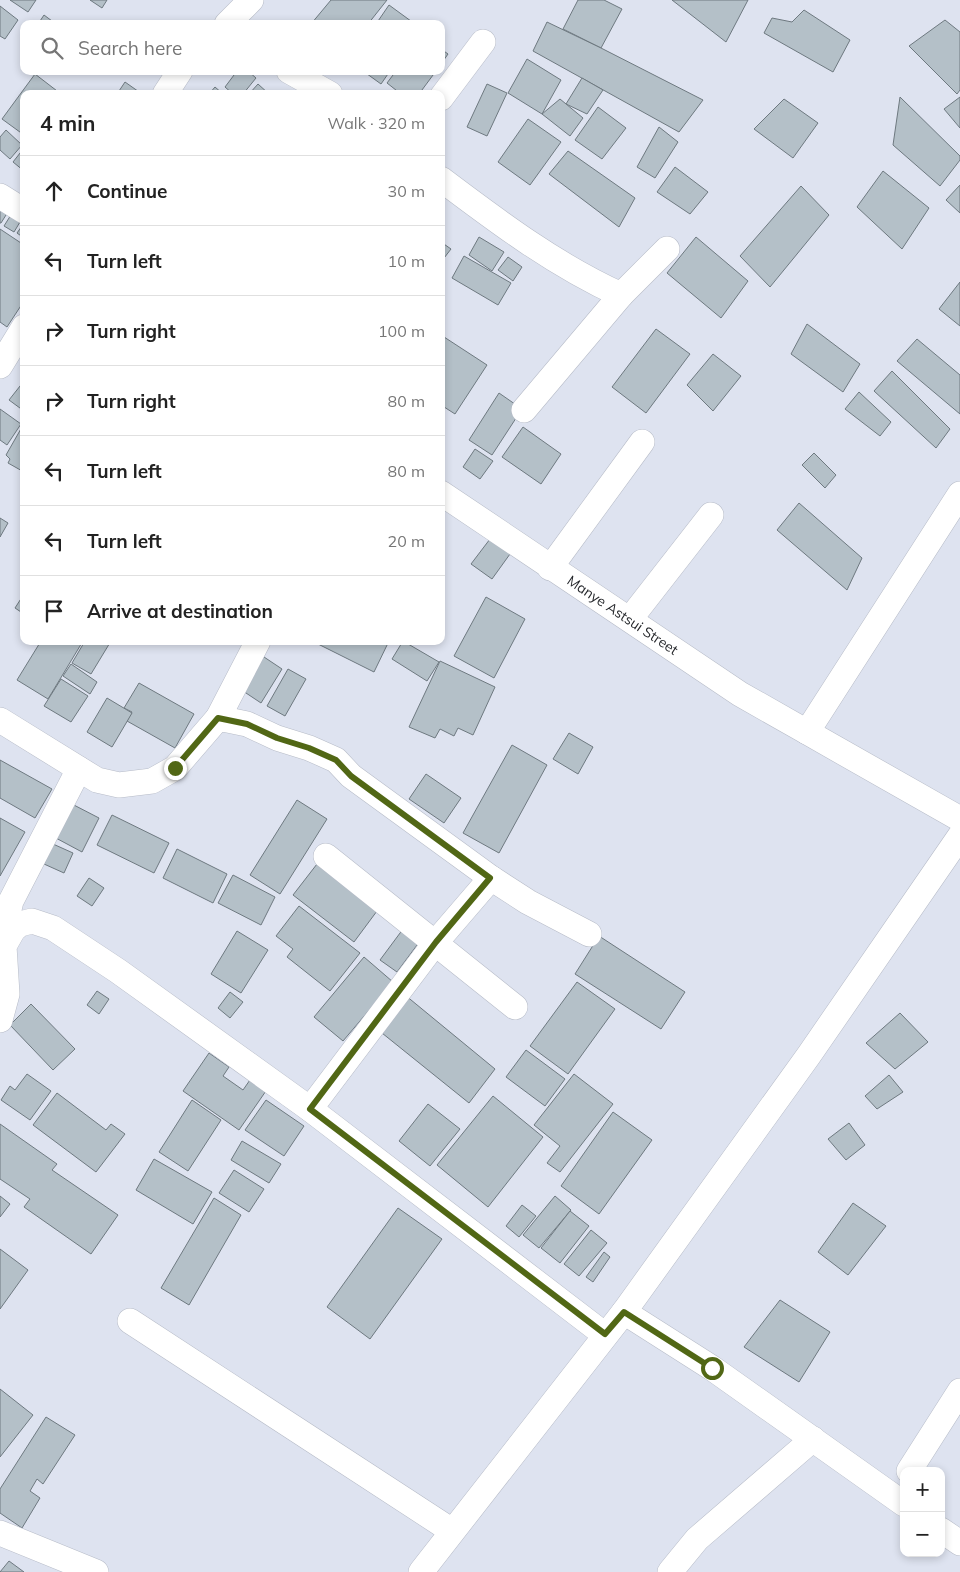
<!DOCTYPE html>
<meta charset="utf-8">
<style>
:root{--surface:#fff;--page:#f6f6f6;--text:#222;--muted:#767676;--line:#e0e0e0}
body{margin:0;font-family:Mulish,sans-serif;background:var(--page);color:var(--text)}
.controls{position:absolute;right:15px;bottom:15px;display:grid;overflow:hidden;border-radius:10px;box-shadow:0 2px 8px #0003}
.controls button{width:45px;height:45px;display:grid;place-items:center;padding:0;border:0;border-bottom:1px solid var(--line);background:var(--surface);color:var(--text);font:25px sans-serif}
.stop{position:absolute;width:15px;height:15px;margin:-11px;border:4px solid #516715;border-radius:50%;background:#fff}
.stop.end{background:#516715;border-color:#fff;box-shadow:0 1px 5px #0008}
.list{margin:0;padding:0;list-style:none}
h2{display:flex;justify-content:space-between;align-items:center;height:65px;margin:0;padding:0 20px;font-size:21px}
h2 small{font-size:16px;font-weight:400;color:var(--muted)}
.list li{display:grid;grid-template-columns:32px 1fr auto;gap:15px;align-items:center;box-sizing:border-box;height:70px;padding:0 20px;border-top:1px solid var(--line)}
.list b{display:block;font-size:19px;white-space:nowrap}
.list em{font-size:16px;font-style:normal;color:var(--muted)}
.icon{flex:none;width:28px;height:28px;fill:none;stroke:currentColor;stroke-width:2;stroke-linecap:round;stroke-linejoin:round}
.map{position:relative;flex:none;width:960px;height:1572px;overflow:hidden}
.search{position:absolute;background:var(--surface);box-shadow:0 2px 8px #0003;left:20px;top:20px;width:425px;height:55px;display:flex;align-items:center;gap:12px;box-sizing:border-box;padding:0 18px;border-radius:10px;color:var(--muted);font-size:19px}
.panel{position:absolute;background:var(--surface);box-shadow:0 2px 8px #0003;left:20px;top:90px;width:425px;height:555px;border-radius:10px}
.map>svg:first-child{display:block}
</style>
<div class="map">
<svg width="960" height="1572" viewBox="0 0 960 1572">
<rect width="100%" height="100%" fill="#dee3f0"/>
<g fill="#b4c0c8" stroke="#6e7980">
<path d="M 10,0 L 36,0 L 28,12 Z"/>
<path d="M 90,0 L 107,0 L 102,8 Z"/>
<path d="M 331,0 L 387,0 L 368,24 L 311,24 Z"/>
<path d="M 578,0 L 604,0 L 622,9 L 601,48 L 563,29 Z"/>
<path d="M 672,0 L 748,0 L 726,42 Z"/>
<path d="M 389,5 L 415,24 L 376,24 Z"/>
<path d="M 0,6 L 18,20 L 5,39 L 0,36 Z"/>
<path d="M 804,10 L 850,40 L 833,72 L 764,33 L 772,18 L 792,22 Z"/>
<path d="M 44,15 L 56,24 L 38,24 Z"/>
<path d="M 945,20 L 960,32 L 960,90 L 957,94 L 909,46 Z"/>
<path d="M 547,22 L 601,48 L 703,100 L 679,132 L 533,51 Z"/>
<path d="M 441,49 L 448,54 L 441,64 Z"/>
<path d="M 527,59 L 561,80 L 542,114 L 508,93 Z"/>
<path d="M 237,71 L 248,71 L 256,78 L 243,94 L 233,94 L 225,87 Z"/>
<path d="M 363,71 L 390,71 L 381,84 Z"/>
<path d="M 396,71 L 436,71 L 419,94 L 401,94 L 387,83 Z"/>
<path d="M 35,74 L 61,94 L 24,94 L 24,135 L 2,119 Z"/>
<path d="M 582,78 L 603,90 L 587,114 L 566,104 Z"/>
<path d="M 125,82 L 142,94 L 117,94 Z"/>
<path d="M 258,84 L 269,94 L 249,94 Z"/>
<path d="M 487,84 L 507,93 L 487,136 L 467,127 Z"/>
<path d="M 215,87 L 223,94 L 209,94 Z"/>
<path d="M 900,97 L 960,156 L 960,160 L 940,186 L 893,145 Z"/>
<path d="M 960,97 L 960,128 L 944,109 Z"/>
<path d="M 560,99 L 583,118 L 570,136 L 542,114 Z"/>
<path d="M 784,99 L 818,123 L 793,158 L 754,129 Z"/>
<path d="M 598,107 L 626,128 L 602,159 L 575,140 Z"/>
<path d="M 528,119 L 561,142 L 530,185 L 498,162 Z"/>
<path d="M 659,127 L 678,142 L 655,178 L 637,167 Z"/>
<path d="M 6,130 L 22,145 L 10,159 L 0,150 L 0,137 Z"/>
<path d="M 24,148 L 24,171 L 13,162 Z"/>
<path d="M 568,151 L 635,198 L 619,227 L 549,174 Z"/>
<path d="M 675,167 L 708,192 L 690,214 L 657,192 Z"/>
<path d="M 883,171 L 929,208 L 902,249 L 857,207 Z"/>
<path d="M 960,185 L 960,213 L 946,200 Z"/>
<path d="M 801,186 L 829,215 L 770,287 L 740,256 Z"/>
<path d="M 0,200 L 11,207 L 1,223 L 0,223 Z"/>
<path d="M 14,210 L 23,217 L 14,232 L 4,226 Z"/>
<path d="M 24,223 L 24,238 L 17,233 Z"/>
<path d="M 0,229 L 24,245 L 24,301 L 7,327 L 0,322 Z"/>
<path d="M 479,237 L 504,252 L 492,271 L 469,255 Z"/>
<path d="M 696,237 L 748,281 L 721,318 L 667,273 Z"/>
<path d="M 441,242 L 451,249 L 441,262 Z"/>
<path d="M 464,256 L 511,283 L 498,305 L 452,278 Z"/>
<path d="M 508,257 L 522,267 L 513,281 L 498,270 Z"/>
<path d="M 960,282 L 960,326 L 939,309 Z"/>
<path d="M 807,324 L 860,364 L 843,392 L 791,354 Z"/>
<path d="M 656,329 L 690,354 L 646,413 L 612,387 Z"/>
<path d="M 441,335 L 487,365 L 455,414 L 441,405 Z"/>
<path d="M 917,339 L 960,375 L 960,414 L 897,361 Z"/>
<path d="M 713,354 L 741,376 L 713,411 L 687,385 Z"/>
<path d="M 892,371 L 950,429 L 936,448 L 874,391 Z"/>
<path d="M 24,381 L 24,411 L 9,400 Z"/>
<path d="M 859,392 L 891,422 L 880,436 L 845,409 Z"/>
<path d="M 499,393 L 522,409 L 492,455 L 469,440 Z"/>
<path d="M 0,409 L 21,424 L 7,445 L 0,440 Z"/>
<path d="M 22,427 L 24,428 L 24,472 L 8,463 L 10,459 L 6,455 Z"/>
<path d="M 523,427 L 561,454 L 541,484 L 502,457 Z"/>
<path d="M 475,449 L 493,461 L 480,479 L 463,467 Z"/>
<path d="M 814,453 L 836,475 L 825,488 L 802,465 Z"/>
<path d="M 799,503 L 862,558 L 847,590 L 777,530 Z"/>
<path d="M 0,518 L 8,523 L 0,537 Z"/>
<path d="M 490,539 L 510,554 L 492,579 L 471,564 Z"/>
<path d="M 24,594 L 24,614 L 15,608 Z"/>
<path d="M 486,597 L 525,619 L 494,678 L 454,656 Z"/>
<path d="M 41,641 L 83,641 L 48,699 L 17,680 Z"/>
<path d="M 85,641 L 111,641 L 91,674 L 72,663 Z"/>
<path d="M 312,641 L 389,641 L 374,672 Z"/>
<path d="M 403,641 L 439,662 L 427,681 L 392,659 Z"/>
<path d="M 261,655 L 282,669 L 261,703 L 240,689 Z"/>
<path d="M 440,661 L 495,687 L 473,735 L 458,728 L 454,736 L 440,729 L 435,738 L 409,727 Z"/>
<path d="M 71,664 L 97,682 L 90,694 L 63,676 Z"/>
<path d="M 288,669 L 306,679 L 285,716 L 267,706 Z"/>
<path d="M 61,679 L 88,696 L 71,722 L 44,706 Z"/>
<path d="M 139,683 L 194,714 L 175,748 L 127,721 L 132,712 L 124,708 Z"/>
<path d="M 107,698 L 132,713 L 112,747 L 87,732 Z"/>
<path d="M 569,733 L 593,747 L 578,774 L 553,759 Z"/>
<path d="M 512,745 L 547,765 L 499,853 L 463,833 Z"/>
<path d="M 0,760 L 52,789 L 35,818 L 0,798 Z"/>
<path d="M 426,774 L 461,798 L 444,823 L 409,799 Z"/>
<path d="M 297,800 L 327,819 L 280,894 L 250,875 Z"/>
<path d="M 70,803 L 99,818 L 82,852 L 54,837 Z"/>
<path d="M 112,815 L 169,843 L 154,873 L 97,845 Z"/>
<path d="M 0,818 L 25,832 L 0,876 Z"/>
<path d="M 53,844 L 73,853 L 64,873 L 44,864 Z"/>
<path d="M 177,849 L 227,874 L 213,903 L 163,878 Z"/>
<path d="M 317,864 L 377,911 L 354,942 L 293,895 Z"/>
<path d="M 233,875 L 275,897 L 261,925 L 218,903 Z"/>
<path d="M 89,878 L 104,888 L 92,906 L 77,896 Z"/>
<path d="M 299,906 L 360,953 L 330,991 L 287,957 L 293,949 L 276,936 Z"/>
<path d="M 406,925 L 423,937 L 397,972 L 380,960 Z"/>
<path d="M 237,931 L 268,950 L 241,993 L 211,974 Z"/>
<path d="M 599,936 L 685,992 L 661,1029 L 575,974 Z"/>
<path d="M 364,957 L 393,982 L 343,1041 L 314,1017 Z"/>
<path d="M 577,982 L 615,1009 L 568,1074 L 530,1046 Z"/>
<path d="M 97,991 L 109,999 L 99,1014 L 87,1005 Z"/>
<path d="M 230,992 L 243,1002 L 230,1018 L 218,1008 Z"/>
<path d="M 405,995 L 495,1069 L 469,1103 L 377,1029 Z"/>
<path d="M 31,1004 L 75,1049 L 53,1070 L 10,1025 Z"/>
<path d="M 900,1013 L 928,1042 L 895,1069 L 866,1043 Z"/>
<path d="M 526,1050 L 565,1079 L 545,1106 L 506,1077 Z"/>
<path d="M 209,1053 L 229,1067 L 223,1076 L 243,1090 L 252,1077 L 268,1088 L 239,1130 L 183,1091 Z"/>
<path d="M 27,1074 L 51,1091 L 30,1120 L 1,1100 L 10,1086 L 15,1090 Z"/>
<path d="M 574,1074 L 613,1104 L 560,1172 L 547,1163 L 560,1146 L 534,1125 Z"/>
<path d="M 889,1075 L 903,1092 L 877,1109 L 865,1096 Z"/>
<path d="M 57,1093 L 106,1130 L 111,1124 L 125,1134 L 96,1172 L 33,1125 Z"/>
<path d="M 493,1096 L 543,1137 L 488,1207 L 437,1165 Z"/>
<path d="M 192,1100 L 221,1120 L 188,1171 L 159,1152 Z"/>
<path d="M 266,1100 L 304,1126 L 284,1156 L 245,1130 Z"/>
<path d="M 428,1104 L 460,1129 L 430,1166 L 399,1141 Z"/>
<path d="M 613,1112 L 652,1140 L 599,1214 L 561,1186 Z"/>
<path d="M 849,1123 L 865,1145 L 846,1160 L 828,1139 Z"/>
<path d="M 0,1124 L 57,1164 L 52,1170 L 118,1215 L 91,1254 L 24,1207 L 30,1199 L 0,1179 Z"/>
<path d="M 242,1141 L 281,1164 L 269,1183 L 231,1160 Z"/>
<path d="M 154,1159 L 212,1192 L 193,1224 L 136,1190 Z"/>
<path d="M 234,1170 L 264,1189 L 249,1212 L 219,1193 Z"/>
<path d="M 0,1196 L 10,1204 L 0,1217 Z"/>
<path d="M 555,1196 L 571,1210 L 539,1248 L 523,1235 Z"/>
<path d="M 214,1198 L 241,1215 L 189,1305 L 161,1288 Z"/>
<path d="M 853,1203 L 886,1226 L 848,1275 L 818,1252 Z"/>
<path d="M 522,1205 L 536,1216 L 519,1237 L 506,1226 Z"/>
<path d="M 398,1208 L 442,1239 L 370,1339 L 327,1307 Z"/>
<path d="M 570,1211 L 589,1226 L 560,1263 L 541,1248 Z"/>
<path d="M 591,1230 L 607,1243 L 579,1276 L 564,1264 Z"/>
<path d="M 0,1249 L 28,1270 L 0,1309 Z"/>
<path d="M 604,1252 L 610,1257 L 593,1282 L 586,1277 Z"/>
<path d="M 780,1300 L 830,1332 L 799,1382 L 744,1347 Z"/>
<path d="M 0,1389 L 33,1415 L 0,1457 Z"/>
<path d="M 46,1417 L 75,1435 L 43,1484 L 37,1479 L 30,1491 L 40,1498 L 22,1528 L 0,1513 L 0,1489 Z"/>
<path d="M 9,1561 L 24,1572 L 0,1572 Z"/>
</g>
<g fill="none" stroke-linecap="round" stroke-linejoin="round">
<defs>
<g id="minor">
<path d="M 227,24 L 251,0"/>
<path d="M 289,71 L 330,94"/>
<path d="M 165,94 L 180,71"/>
<path d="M 441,98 L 483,42"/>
<path d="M 441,179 C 498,222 555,265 621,295 L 667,249"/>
<path d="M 0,196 L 24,211"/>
<path d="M 0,366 L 24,327"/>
<path d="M 524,410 L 621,295"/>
<path id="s1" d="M 441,493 L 740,694 L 807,732 L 960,494"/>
<path d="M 550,568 L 642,442"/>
<path d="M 630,619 L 711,515"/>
<path d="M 218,718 L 258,641"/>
<path d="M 0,720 L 97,780 L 119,785 L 152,781 L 175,768 L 218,718 L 247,724 L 277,738 L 309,748 L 336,760 L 351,776 L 491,878 L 528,902 L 589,934"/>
<path d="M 807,732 L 960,819"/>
<path d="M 326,856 L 515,1007"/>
<path d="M 13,930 L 7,918 L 11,901 L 79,769"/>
<path d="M 0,1020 L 7,994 L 4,946 L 13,930 L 20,924 L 32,921 L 53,928 L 118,971 L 310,1109 L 605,1335"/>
<path d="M 310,1109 L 436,942 L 491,878"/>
<path d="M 624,1312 L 712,1368 L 904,1504"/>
<path d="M 130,1321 L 452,1531"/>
<path d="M 909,1471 L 960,1391"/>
<path d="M 941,1530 L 960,1543"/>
<path d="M 0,1533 L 96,1572"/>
<path d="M 421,1572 L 624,1312 L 809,1055 L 960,836"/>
<path d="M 670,1572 L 697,1539 L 813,1439"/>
</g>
</defs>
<use href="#minor" stroke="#b7bcc8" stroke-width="26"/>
<use href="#minor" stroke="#fff" stroke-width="25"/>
</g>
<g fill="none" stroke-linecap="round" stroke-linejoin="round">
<path stroke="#516715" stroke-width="6" d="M 175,768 L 218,718 L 247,724 L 277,738 L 309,748 L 336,760 L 351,776 L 490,878 L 436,942 L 310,1109 L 605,1334 L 624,1312 L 712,1368"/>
</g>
<g text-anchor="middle" stroke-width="5" stroke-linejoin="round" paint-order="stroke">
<g font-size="14" fill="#24262a" stroke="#dee3f0">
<text dy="5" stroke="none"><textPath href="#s1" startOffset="219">Manye Astsui Street</textPath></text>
</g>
</g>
</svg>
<div class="controls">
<button>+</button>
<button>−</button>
</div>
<div class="stop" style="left:712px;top:1368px"></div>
<div class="stop end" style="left:175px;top:768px"></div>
<div class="search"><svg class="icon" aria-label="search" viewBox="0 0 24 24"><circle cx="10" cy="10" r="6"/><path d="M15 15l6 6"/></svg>Search here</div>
<section class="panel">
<h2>4 min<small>Walk · 320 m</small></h2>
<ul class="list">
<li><svg class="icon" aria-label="ahead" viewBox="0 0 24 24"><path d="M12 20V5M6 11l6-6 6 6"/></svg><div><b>Continue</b></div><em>30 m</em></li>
<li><svg class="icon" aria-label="left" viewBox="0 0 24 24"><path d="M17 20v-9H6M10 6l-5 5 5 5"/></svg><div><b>Turn left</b></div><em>10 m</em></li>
<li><svg class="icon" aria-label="right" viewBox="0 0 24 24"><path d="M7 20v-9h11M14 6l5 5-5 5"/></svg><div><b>Turn right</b></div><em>100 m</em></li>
<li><svg class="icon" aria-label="right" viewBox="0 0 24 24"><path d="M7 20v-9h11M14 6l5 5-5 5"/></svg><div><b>Turn right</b></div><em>80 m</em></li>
<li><svg class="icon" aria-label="left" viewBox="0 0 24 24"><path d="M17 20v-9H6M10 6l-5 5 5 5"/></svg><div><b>Turn left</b></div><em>80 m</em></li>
<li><svg class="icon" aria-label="left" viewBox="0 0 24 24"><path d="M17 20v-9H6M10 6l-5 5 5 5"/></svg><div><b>Turn left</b></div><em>20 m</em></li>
<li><svg class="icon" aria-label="arrive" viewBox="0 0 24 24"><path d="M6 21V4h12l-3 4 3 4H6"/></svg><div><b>Arrive at destination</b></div></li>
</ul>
</section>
</div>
